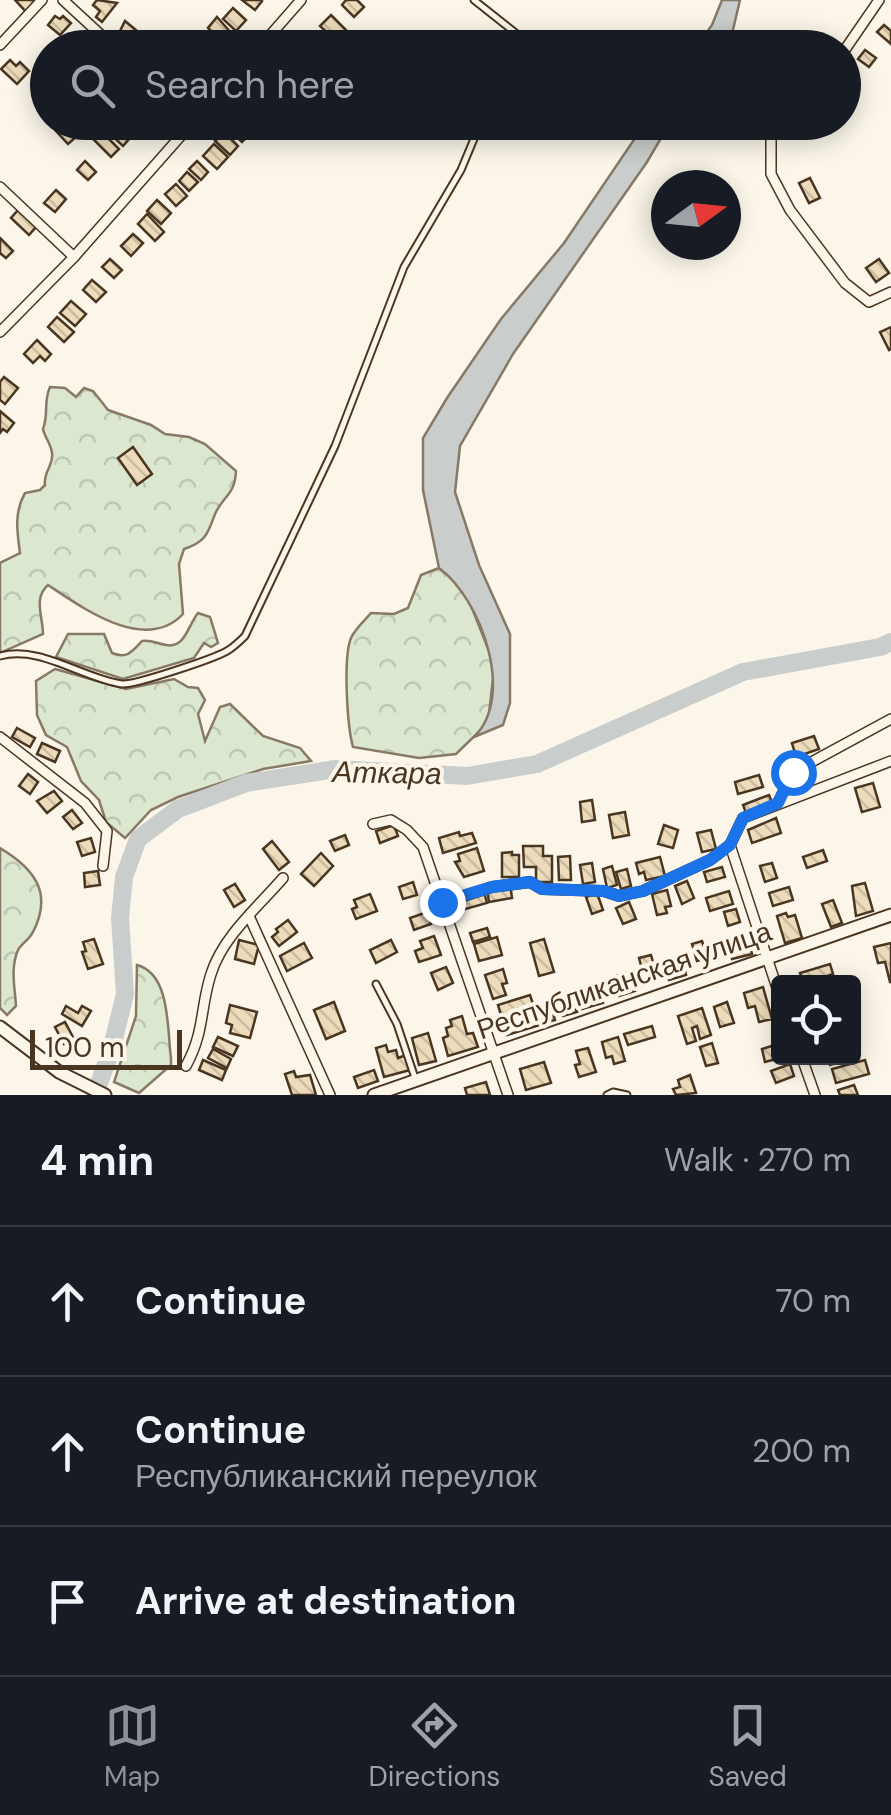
<!DOCTYPE html>
<meta charset="utf-8">
<style>
:root{--surface:#171b24;--page:#242831;--text:#f1f3f6;--muted:#9ea1a6;--line:#363941;--accent:#8c9099}
body{margin:0;font-family:"DM Sans",sans-serif;background:var(--page);color:var(--text)}
.controls{position:absolute;right:30px;bottom:30px;display:grid;overflow:hidden;border-radius:10px;box-shadow:0 5px 25px #0003}
.controls button{width:90px;height:90px;display:grid;place-items:center;padding:0;border:0;border-bottom:2px solid var(--line);background:var(--surface);color:var(--text);font:50px sans-serif}
.compass{position:absolute;left:651px;top:170px;width:90px;height:90px;border-radius:50%;background:var(--surface);box-shadow:0 5px 25px #0003;rotate:75deg}
.scale{position:absolute;left:30px;bottom:25px;width:152px;box-sizing:border-box;padding-left:10px;border:5px solid #4a3520;border-top:0;font-size:28px;line-height:35px;white-space:nowrap;color:#4a3520;-webkit-text-stroke:8px #fbf6e9;paint-order:stroke}
.stop{position:absolute;width:30px;height:30px;margin:-22px;border:8px solid #1a73e8;border-radius:50%;background:#fff}
.stop.end{background:#1a73e8;border-color:#fff;box-shadow:0 2px 10px #0008}
.list{margin:0;padding:0;list-style:none}
h2{display:flex;justify-content:space-between;align-items:center;height:130px;margin:0;padding:0 40px;font-size:42px}
h2 small{font-size:32px;font-weight:400;color:var(--muted)}
.list li{display:grid;grid-template-columns:65px 1fr auto;gap:30px;align-items:center;box-sizing:border-box;height:150px;padding:0 40px;border-top:2px solid var(--line)}
.list b{display:block;font-size:38px;white-space:nowrap}
.list p{margin:0;font-size:32px;white-space:nowrap;color:var(--muted)}
.list em{font-size:32px;font-style:normal;color:var(--muted)}
.icon{flex:none;width:55px;height:55px;fill:none;stroke:currentColor;stroke-width:2;stroke-linecap:round;stroke-linejoin:round}
.map{position:relative;flex:none;width:891px;height:1095px;overflow:hidden}
.search{position:absolute;background:var(--surface);box-shadow:0 5px 25px #0003;left:30px;right:30px;top:30px;height:110px;display:flex;align-items:center;gap:25px;box-sizing:border-box;padding:0 35px;border-radius:55px;color:var(--muted);font-size:38px}
.sheet{height:580px;background:var(--surface)}
nav{display:flex;justify-content:space-around;align-items:center;box-sizing:border-box;height:140px;border-top:2px solid var(--line);background:var(--surface);font-size:28px;color:var(--muted)}
nav a{display:grid;justify-items:center;gap:5px}
nav .on{color:var(--accent)}
.map>svg:first-child{display:block}
</style>
<div class="map">
<svg width="891" height="1095" viewBox="0 0 891 1095">
<defs>
<pattern id="forest-crowns" width="20" height="18" patternUnits="userSpaceOnUse" patternTransform="scale(2.5)"><rect width="20" height="18" fill="#dce7d0"/><path d="M2 6a3 3 0 1 1 6 0M12 15a3 3 0 1 1 6 0" fill="none" stroke="#bec7b2"/></pattern>
<pattern id="building-back-hatch" width="6" height="6" patternUnits="userSpaceOnUse" patternTransform="scale(2.5)"><rect width="6" height="6" fill="#ecdcbc"/><path d="M-1 5l2 2M0 0l6 6M5-1l2 2" fill="none" stroke="#ccbda1"/></pattern>
</defs>
<rect width="100%" height="100%" fill="#fbf6e9"/>
<g fill="url(#forest-crowns)" stroke="#887966" stroke-width="2.5">
<path d="M 50,387 L 65,388 L 76,397 L 84,388 L 93,391 L 108,410 L 151,425 L 165,434 L 189,437 L 205,444 L 236,471 C 235,495 223,496 215,514 C 208,533 206,542 184,549 L 179,564 L 183,614 C 145,654 83,608 48,585 C 33,598 43,617 43,634 L 0,653 L 0,563 L 20,553 C 17,532 14,512 25,493 L 40,490 L 45,485 C 43,472 54,465 52,453 C 51,444 45,438 43,429 C 49,414 43,402 50,387 Z"/>
<path d="M 439,568 L 454,580 L 470,603 L 489,651 L 494,670 L 488,723 L 456,754 L 419,758 L 353,747 C 347,725 343,657 351,638 C 355,629 364,621 371,613 L 394,614 L 408,608 L 421,575 Z"/>
<path d="M 198,613 L 210,617 L 218,643 L 211,647 L 204,643 L 194,658 L 123,679 L 56,657 L 68,634 L 104,634 L 112,653 C 127,659 132,652 142,641 C 153,640 155,643 166,645 C 185,649 188,625 198,613 Z"/>
<path d="M 55,669 L 126,689 L 174,679 L 188,687 L 198,688 L 205,700 L 198,714 L 205,741 L 220,707 L 230,704 L 263,736 L 300,748 L 311,761 L 263,769 L 178,797 L 151,810 L 125,838 L 106,822 L 99,800 L 81,781 L 67,747 L 46,735 L 37,715 L 36,681 Z"/>
<path d="M 0,848 C 35,869 53,893 33,932 C 29,940 22,943 18,950 C 10,969 15,987 16,1006 L 7,1015 L 0,1008 Z"/>
<path d="M 137,965 C 171,974 167,1030 171,1058 L 171,1065 L 139,1093 L 114,1082 L 136,1016 Z"/>
</g>
<g fill="#c9cecd" stroke="#887966" stroke-width="2.5">
<path d="M 722,0 L 740,0 L 731,38 L 722,47 L 696,47 L 712,25 Z"/>
<path d="M 646,122 L 670,123 L 647,162 L 513,354 L 460,446 L 455,492 L 479,565 L 510,634 L 510,703 L 503,725 L 474,737 C 516,696 481,599 439,568 L 423,490 L 423,438 L 447,398 L 501,319 L 564,243 Z"/>
</g>
<g fill="none" stroke-linecap="round" stroke-linejoin="round">
<path stroke="#c9cecd" stroke-width="18" d="M 95,1095 L 112,1047 L 125,994 L 120,918 L 124,877 L 138,839 L 178,809 L 246,783 L 336,769 L 467,776 L 537,764 L 743,672 L 880,647 L 891,642"/>
</g>
<g fill="url(#building-back-hatch)" stroke="#4a3520" stroke-width="2.5">
<path d="M 15,0 L 39,0 L 27,13 Z"/>
<path d="M 97,0 L 117,3 L 102,22 L 96,17 L 100,11 L 93,5 Z"/>
<path d="M 242,0 L 261,0 L 262,1 L 255,10 Z"/>
<path d="M 346,0 L 357,0 L 364,7 L 354,17 L 342,5 Z"/>
<path d="M 233,8 L 246,20 L 236,31 L 223,19 Z"/>
<path d="M 331,15 L 348,32 L 338,43 L 320,26 Z"/>
<path d="M 55,16 L 60,19 L 63,16 L 71,23 L 60,35 L 48,25 Z"/>
<path d="M 217,17 L 232,34 L 224,43 L 208,28 Z"/>
<path d="M 125,21 L 137,31 L 126,44 L 117,37 Z"/>
<path d="M 884,25 L 891,31 L 891,44 L 877,32 Z"/>
<path d="M 209,34 L 221,46 L 219,48 L 203,48 L 199,43 Z"/>
<path d="M 311,35 L 321,46 L 298,48 Z"/>
<path d="M 865,50 L 876,58 L 869,67 L 858,59 Z"/>
<path d="M 10,60 L 16,66 L 20,62 L 29,71 L 17,84 L 1,69 Z"/>
<path d="M 847,74 L 855,80 L 850,86 L 854,90 L 848,98 L 844,94 L 844,78 Z"/>
<path d="M 123,122 L 146,122 L 135,134 Z"/>
<path d="M 232,122 L 237,122 L 250,134 L 242,142 L 227,128 Z"/>
<path d="M 64,123 L 77,136 L 68,144 L 56,131 Z"/>
<path d="M 116,123 L 130,138 L 123,146 L 108,132 Z"/>
<path d="M 98,128 L 119,149 L 111,157 L 90,136 Z"/>
<path d="M 224,132 L 238,146 L 230,155 L 215,141 Z"/>
<path d="M 214,144 L 228,157 L 217,169 L 203,156 Z"/>
<path d="M 85,161 L 96,172 L 88,180 L 77,170 Z"/>
<path d="M 197,161 L 208,172 L 201,180 L 189,169 Z"/>
<path d="M 187,172 L 198,182 L 189,191 L 179,181 Z"/>
<path d="M 810,178 L 820,198 L 809,203 L 799,183 Z"/>
<path d="M 176,184 L 187,196 L 176,206 L 165,194 Z"/>
<path d="M 56,190 L 66,199 L 55,212 L 44,203 Z"/>
<path d="M 157,200 L 171,213 L 161,224 L 147,211 Z"/>
<path d="M 18,210 L 36,227 L 29,235 L 11,218 Z"/>
<path d="M 147,214 L 164,232 L 155,241 L 138,224 Z"/>
<path d="M 133,234 L 143,243 L 131,256 L 121,246 Z"/>
<path d="M 0,238 L 13,251 L 6,258 L 0,253 Z"/>
<path d="M 110,259 L 122,270 L 114,278 L 102,267 Z"/>
<path d="M 879,259 L 889,273 L 876,282 L 866,268 Z"/>
<path d="M 92,280 L 106,292 L 96,302 L 83,290 Z"/>
<path d="M 71,301 L 86,314 L 75,326 L 60,313 Z"/>
<path d="M 57,317 L 74,332 L 64,342 L 48,327 Z"/>
<path d="M 891,327 L 891,349 L 889,350 L 880,332 Z"/>
<path d="M 37,340 L 51,354 L 45,361 L 40,356 L 33,363 L 24,354 Z"/>
<path d="M 4,377 L 18,388 L 5,404 L 0,400 L 0,382 Z"/>
<path d="M 0,411 L 14,423 L 7,432 L 3,429 L 0,433 Z"/>
<path d="M 133,447 L 152,474 L 137,485 L 118,458 Z"/>
<path d="M 17,728 L 35,738 L 30,747 L 12,737 Z"/>
<path d="M 814,736 L 819,749 L 796,757 L 792,743 Z"/>
<path d="M 42,743 L 60,751 L 55,762 L 37,754 Z"/>
<path d="M 28,774 L 38,782 L 30,794 L 19,786 Z"/>
<path d="M 759,775 L 763,787 L 738,794 L 735,782 Z"/>
<path d="M 873,783 L 880,807 L 862,812 L 855,788 Z"/>
<path d="M 54,791 L 62,801 L 47,813 L 37,801 Z"/>
<path d="M 769,795 L 774,808 L 748,818 L 743,805 Z"/>
<path d="M 592,800 L 595,820 L 582,822 L 580,802 Z"/>
<path d="M 72,810 L 82,823 L 73,829 L 63,817 Z"/>
<path d="M 625,812 L 629,835 L 613,838 L 609,815 Z"/>
<path d="M 776,818 L 781,833 L 752,843 L 748,830 Z"/>
<path d="M 394,825 L 398,836 L 380,843 L 376,831 Z"/>
<path d="M 664,825 L 678,830 L 673,848 L 658,844 Z"/>
<path d="M 711,830 L 716,849 L 702,852 L 697,833 Z"/>
<path d="M 459,832 L 460,836 L 472,833 L 476,843 L 443,853 L 439,838 Z"/>
<path d="M 345,835 L 349,845 L 335,851 L 330,841 Z"/>
<path d="M 91,838 L 95,852 L 82,856 L 77,842 Z"/>
<path d="M 272,841 L 289,862 L 279,870 L 263,849 Z"/>
<path d="M 523,846 L 543,846 L 543,856 L 552,856 L 552,882 L 536,882 L 536,867 L 524,867 Z"/>
<path d="M 477,848 L 484,871 L 464,877 L 455,862 L 460,861 L 458,854 Z"/>
<path d="M 823,850 L 827,861 L 807,868 L 803,857 Z"/>
<path d="M 512,852 L 512,855 L 519,855 L 519,877 L 502,877 L 502,853 Z"/>
<path d="M 321,853 L 333,866 L 314,886 L 301,874 Z"/>
<path d="M 570,856 L 571,880 L 559,880 L 558,857 Z"/>
<path d="M 660,857 L 665,876 L 646,880 L 644,872 L 639,874 L 636,863 Z"/>
<path d="M 592,863 L 595,882 L 583,884 L 580,865 Z"/>
<path d="M 772,863 L 777,878 L 765,882 L 760,866 Z"/>
<path d="M 612,866 L 617,885 L 607,888 L 603,869 Z"/>
<path d="M 722,867 L 725,877 L 707,882 L 704,872 Z"/>
<path d="M 627,869 L 631,886 L 621,889 L 616,872 Z"/>
<path d="M 98,871 L 100,885 L 85,887 L 84,873 Z"/>
<path d="M 687,881 L 694,898 L 682,904 L 675,886 Z"/>
<path d="M 413,882 L 417,895 L 403,899 L 399,887 Z"/>
<path d="M 865,883 L 873,911 L 856,916 L 852,886 Z"/>
<path d="M 235,884 L 245,900 L 234,907 L 224,890 Z"/>
<path d="M 510,884 L 512,898 L 489,902 L 487,889 Z"/>
<path d="M 789,887 L 793,900 L 773,906 L 769,893 Z"/>
<path d="M 483,889 L 487,903 L 462,910 L 458,896 Z"/>
<path d="M 667,890 L 671,906 L 665,907 L 667,913 L 657,915 L 652,894 Z"/>
<path d="M 729,891 L 733,904 L 710,911 L 706,898 Z"/>
<path d="M 597,893 L 603,910 L 592,914 L 586,897 Z"/>
<path d="M 370,894 L 377,911 L 356,919 L 352,909 L 357,907 L 354,900 Z"/>
<path d="M 833,900 L 842,923 L 831,927 L 822,904 Z"/>
<path d="M 629,902 L 636,919 L 623,924 L 616,908 Z"/>
<path d="M 736,909 L 740,922 L 728,926 L 724,912 Z"/>
<path d="M 427,912 L 431,924 L 414,930 L 410,918 Z"/>
<path d="M 786,913 L 788,917 L 795,915 L 802,938 L 785,943 L 777,916 Z"/>
<path d="M 288,920 L 297,932 L 279,946 L 272,937 L 278,932 L 276,929 Z"/>
<path d="M 487,928 L 490,937 L 473,942 L 470,933 Z"/>
<path d="M 434,936 L 441,955 L 419,962 L 415,951 L 423,948 L 420,941 Z"/>
<path d="M 747,936 L 752,954 L 732,959 L 727,941 Z"/>
<path d="M 497,937 L 502,955 L 479,961 L 474,944 Z"/>
<path d="M 94,939 L 103,964 L 88,969 L 82,952 L 86,951 L 83,942 Z"/>
<path d="M 544,939 L 554,972 L 539,976 L 530,943 Z"/>
<path d="M 239,940 L 259,945 L 254,964 L 235,959 Z"/>
<path d="M 391,940 L 397,952 L 376,963 L 370,950 Z"/>
<path d="M 702,941 L 704,947 L 709,946 L 712,957 L 697,961 L 692,944 Z"/>
<path d="M 304,943 L 312,958 L 287,971 L 280,956 Z"/>
<path d="M 891,943 L 891,982 L 890,982 L 885,962 L 878,963 L 874,947 Z"/>
<path d="M 651,955 L 655,969 L 643,973 L 639,958 Z"/>
<path d="M 682,958 L 686,975 L 669,980 L 665,967 Z"/>
<path d="M 830,964 L 833,974 L 827,976 L 829,982 L 803,982 L 800,973 Z"/>
<path d="M 446,967 L 453,983 L 438,990 L 431,973 Z"/>
<path d="M 503,969 L 507,983 L 502,984 L 506,995 L 493,999 L 485,975 Z"/>
<path d="M 629,972 L 635,991 L 619,996 L 615,986 L 621,984 L 618,975 Z"/>
<path d="M 763,987 L 772,1019 L 759,1022 L 755,1006 L 748,1008 L 744,993 Z"/>
<path d="M 599,988 L 603,1003 L 582,1009 L 578,995 Z"/>
<path d="M 565,993 L 565,996 L 571,994 L 577,1012 L 563,1016 L 557,995 Z"/>
<path d="M 530,995 L 540,1025 L 507,1035 L 498,1005 Z"/>
<path d="M 334,1002 L 345,1031 L 326,1039 L 314,1010 Z"/>
<path d="M 727,1002 L 734,1023 L 720,1027 L 714,1007 Z"/>
<path d="M 551,1004 L 555,1020 L 542,1023 L 538,1008 Z"/>
<path d="M 230,1005 L 257,1012 L 250,1038 L 230,1033 L 232,1025 L 226,1023 Z"/>
<path d="M 66,1006 L 78,1013 L 82,1006 L 91,1011 L 82,1026 L 62,1014 Z"/>
<path d="M 702,1008 L 711,1035 L 700,1039 L 697,1026 L 692,1028 L 696,1041 L 687,1044 L 678,1016 Z"/>
<path d="M 462,1016 L 467,1034 L 473,1033 L 478,1047 L 448,1056 L 443,1038 L 448,1036 L 446,1028 L 452,1026 L 450,1020 Z"/>
<path d="M 65,1022 L 74,1039 L 64,1044 L 55,1027 Z"/>
<path d="M 652,1026 L 655,1037 L 628,1045 L 624,1034 Z"/>
<path d="M 428,1033 L 436,1061 L 419,1065 L 412,1038 Z"/>
<path d="M 218,1037 L 238,1046 L 233,1056 L 213,1047 Z"/>
<path d="M 618,1037 L 625,1061 L 614,1064 L 612,1056 L 606,1058 L 602,1042 Z"/>
<path d="M 712,1043 L 718,1063 L 706,1066 L 700,1047 Z"/>
<path d="M 778,1044 L 780,1058 L 765,1062 L 762,1049 Z"/>
<path d="M 386,1045 L 388,1052 L 396,1050 L 398,1058 L 406,1055 L 410,1070 L 384,1077 L 376,1048 Z"/>
<path d="M 588,1048 L 596,1072 L 579,1077 L 575,1065 L 580,1064 L 576,1051 Z"/>
<path d="M 213,1049 L 231,1059 L 227,1068 L 208,1058 Z"/>
<path d="M 854,1054 L 855,1058 L 830,1065 L 828,1058 L 854,1058 Z"/>
<path d="M 203,1060 L 226,1070 L 222,1080 L 199,1070 Z"/>
<path d="M 865,1060 L 869,1074 L 836,1083 L 832,1069 Z"/>
<path d="M 544,1062 L 551,1083 L 526,1090 L 520,1069 Z"/>
<path d="M 790,1064 L 794,1076 L 776,1083 L 771,1071 Z"/>
<path d="M 374,1070 L 378,1081 L 358,1088 L 354,1077 Z"/>
<path d="M 294,1071 L 296,1077 L 310,1075 L 316,1095 L 292,1095 L 285,1074 Z"/>
<path d="M 690,1075 L 696,1093 L 676,1095 L 673,1089 L 680,1087 L 678,1080 Z"/>
<path d="M 486,1082 L 490,1095 L 467,1095 L 465,1088 Z"/>
<path d="M 854,1085 L 858,1095 L 840,1095 L 838,1090 Z"/>
</g>
<g fill="none" stroke-linecap="round" stroke-linejoin="round">
<defs>
<g id="service">
<path d="M 474,0 L 517,34 L 511,48"/>
<path d="M 0,656 C 41,645 81,678 122,684 C 135,685 213,659 227,651 C 234,647 240,641 245,636 L 335,446 L 404,267 L 461,170 L 481,122"/>
<path d="M 376,984 L 397,1024 L 415,1078"/>
<path d="M 607,1095 L 613,1092 L 627,1095"/>
</g>
<g id="minor">
<path d="M 63,0 L 115,48"/>
<path d="M 0,45 L 42,0"/>
<path d="M 259,48 L 301,0"/>
<path d="M 844,51 L 879,0"/>
<path d="M 784,122 L 771,137 L 771,174 L 790,210 L 845,283 L 869,302 L 891,292"/>
<path d="M 0,187 L 74,257"/>
<path d="M 0,332 L 74,257 L 193,122"/>
<path d="M 0,737 L 85,803 L 107,831 L 103,866"/>
<path d="M 778,803 L 793,772 L 891,719"/>
<path d="M 373,824 L 391,820 L 407,830 L 423,847 L 508,1095"/>
<path d="M 442,903 L 492,887 L 530,882 L 542,889 L 604,891 L 619,896 L 643,891 L 710,860 L 730,845"/>
<path d="M 249,916 L 330,1095"/>
<path d="M 778,991 L 730,845 L 743,818 L 891,761"/>
<path d="M 802,1058 L 815,1095"/>
<path d="M 186,1066 C 205,1031 200,1008 211,974 C 223,936 258,907 283,878"/>
</g>
<g id="tertiary">
<path d="M 0,1027 L 59,1072 L 105,1095"/>
<path d="M 374,1095 L 891,915"/>
</g>
</defs>
<use href="#service" stroke="#4a3520" stroke-width="9"/>
<use href="#minor" stroke="#4a3520" stroke-width="12"/>
<use href="#tertiary" stroke="#4a3520" stroke-width="15"/>
<use href="#service" stroke="#fbf6e9" stroke-width="5"/>
<use href="#minor" stroke="#fbf6e9" stroke-width="9"/>
<use href="#tertiary" stroke="#fbf6e9" stroke-width="11"/>
</g>
<g fill="none" stroke-linecap="round" stroke-linejoin="round">
<path stroke="#1a73e8" stroke-width="12" d="M 442,902 L 492,887 L 530,882 L 542,889 L 604,891 L 619,896 L 643,891 L 710,860 L 730,845 L 743,818 L 778,803 L 793,772"/>
</g>
<g text-anchor="middle" stroke-width="8" stroke-linejoin="round" paint-order="stroke">
<g font-size="28" fill="#4a3520" stroke="#fbf6e9">
<text transform="translate(624 980) rotate(-19)" y="10">Республиканская улица</text>
</g>
<g font-size="30" font-style="italic" fill="#4a3520" stroke="#fbf6e9">
<text transform="translate(387 773) rotate(1)" y="10">Аткара</text>
</g>
</g>
</svg>
<div class="controls">
<button><svg class="icon" aria-label="locate" viewBox="0 0 24 24"><circle cx="12" cy="12" r="6"/><path d="M12 2v4M12 18v4M2 12h4M18 12h4"/></svg></button>
</div>
<svg class="compass" viewBox="-18 -18 36 36"><path d="M0-13l5 13h-10z" fill="#e53935"/><path d="M0 13l5-13h-10z" fill="#9ea1a6"/></svg>
<div class="scale">100 m</div>
<div class="stop" style="left:793px;top:772px"></div>
<div class="stop end" style="left:442px;top:902px"></div>
<div class="search"><svg class="icon" aria-label="search" viewBox="0 0 24 24"><circle cx="10" cy="10" r="6"/><path d="M15 15l6 6"/></svg>Search here</div>
</div>
<section class="sheet">
<h2>4 min<small>Walk · 270 m</small></h2>
<ul class="list">
<li><svg class="icon" aria-label="ahead" viewBox="0 0 24 24"><path d="M12 20V5M6 11l6-6 6 6"/></svg><div><b>Continue</b></div><em>70 m</em></li>
<li><svg class="icon" aria-label="ahead" viewBox="0 0 24 24"><path d="M12 20V5M6 11l6-6 6 6"/></svg><div><b>Continue</b><p>Республиканский переулок</p></div><em>200 m</em></li>
<li><svg class="icon" aria-label="arrive" viewBox="0 0 24 24"><path d="M6 21V4h12l-3 4 3 4H6"/></svg><div><b>Arrive at destination</b></div></li>
</ul>
</section>
<nav>
<a class="on"><svg class="icon" aria-label="map" viewBox="0 0 24 24"><path d="M3 6l6-2 6 2 6-2v14l-6 2-6-2-6 2zM9 4v14M15 6v14"/></svg>Map</a>
<a><svg class="icon" aria-label="directions" viewBox="0 0 24 24"><path d="M12 3l9 9-9 9-9-9zM9 14v-3h6M13 9l2 2-2 2"/></svg>Directions</a>
<a><svg class="icon" aria-label="saved" viewBox="0 0 24 24"><path d="M7 4h10v16l-5-4-5 4z"/></svg>Saved</a>
</nav>
